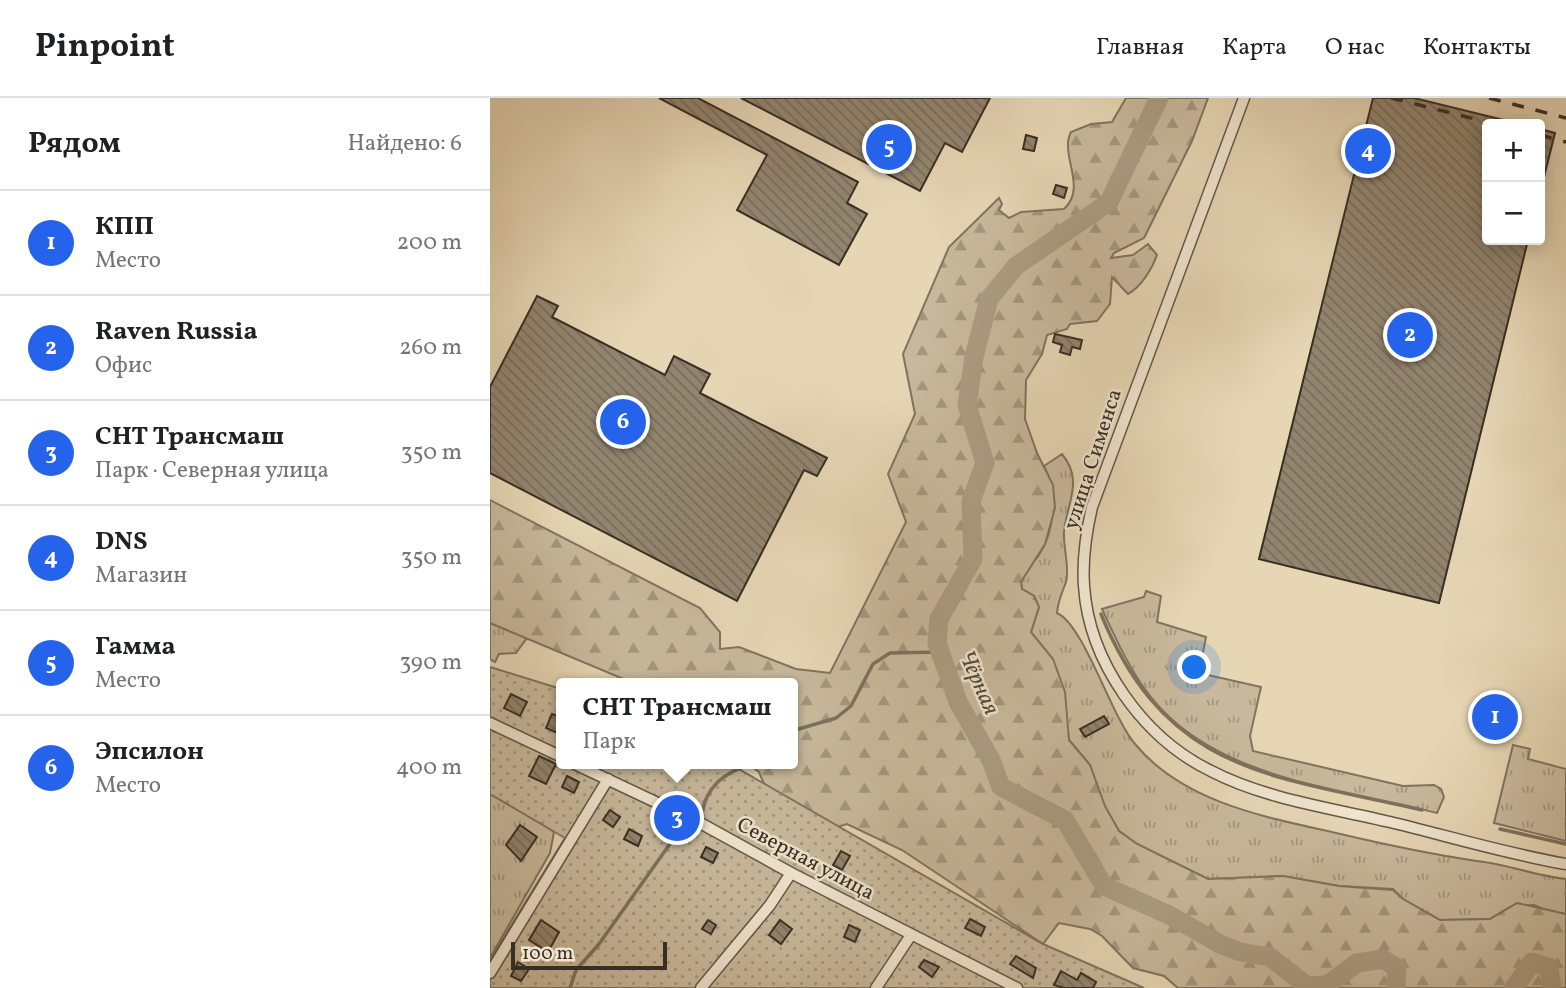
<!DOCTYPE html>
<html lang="ru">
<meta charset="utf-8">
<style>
:root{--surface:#fff;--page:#f2f2f2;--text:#202124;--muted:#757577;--line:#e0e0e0;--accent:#2563eb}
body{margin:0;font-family:Vollkorn,serif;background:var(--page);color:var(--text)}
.controls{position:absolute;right:21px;top:21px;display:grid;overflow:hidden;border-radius:7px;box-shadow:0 4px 18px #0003}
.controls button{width:63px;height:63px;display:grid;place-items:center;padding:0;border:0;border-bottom:2px solid var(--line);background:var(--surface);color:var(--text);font:35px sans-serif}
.scale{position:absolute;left:21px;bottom:18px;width:156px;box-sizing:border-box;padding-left:7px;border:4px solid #382e25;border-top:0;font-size:19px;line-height:24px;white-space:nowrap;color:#382e25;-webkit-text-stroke:5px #efe4ce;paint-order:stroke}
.you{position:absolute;left:705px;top:570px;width:24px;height:24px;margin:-18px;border:5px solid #fff;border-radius:50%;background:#1a73e8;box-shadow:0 0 0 10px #1a73e833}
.badge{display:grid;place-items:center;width:46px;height:46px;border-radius:50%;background:var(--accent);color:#fff;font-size:23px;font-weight:700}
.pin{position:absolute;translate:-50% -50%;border:4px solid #fff;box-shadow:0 2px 7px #0006}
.popup{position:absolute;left:66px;top:580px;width:242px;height:91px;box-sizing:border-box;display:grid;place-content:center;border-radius:7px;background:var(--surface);filter:drop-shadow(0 2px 5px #0005);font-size:23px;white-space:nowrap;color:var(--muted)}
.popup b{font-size:26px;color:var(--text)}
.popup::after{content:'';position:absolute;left:50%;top:100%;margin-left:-14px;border:14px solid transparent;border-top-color:var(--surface)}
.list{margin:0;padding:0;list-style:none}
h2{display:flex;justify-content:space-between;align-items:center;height:91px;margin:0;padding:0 28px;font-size:30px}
h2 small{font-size:23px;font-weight:400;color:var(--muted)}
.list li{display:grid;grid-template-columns:46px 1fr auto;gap:21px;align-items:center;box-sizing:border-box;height:105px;padding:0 28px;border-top:2px solid var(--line)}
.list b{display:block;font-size:26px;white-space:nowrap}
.list p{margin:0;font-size:23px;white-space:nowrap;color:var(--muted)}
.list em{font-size:23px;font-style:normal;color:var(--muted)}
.map{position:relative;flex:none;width:1076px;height:890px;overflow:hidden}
header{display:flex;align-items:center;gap:42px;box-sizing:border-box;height:98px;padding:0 35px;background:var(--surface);border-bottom:2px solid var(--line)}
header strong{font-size:33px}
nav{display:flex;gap:38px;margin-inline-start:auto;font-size:24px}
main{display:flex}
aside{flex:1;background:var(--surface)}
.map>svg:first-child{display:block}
</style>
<header>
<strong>Pinpoint</strong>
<nav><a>Главная</a><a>Карта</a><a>О нас</a><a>Контакты</a></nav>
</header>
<main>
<aside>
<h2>Рядом<small>Найдено: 6</small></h2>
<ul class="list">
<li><span class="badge">1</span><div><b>КПП</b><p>Место</p></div><em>200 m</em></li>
<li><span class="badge">2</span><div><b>Raven Russia</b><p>Офис</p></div><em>260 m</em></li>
<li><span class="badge">3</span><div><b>СНТ Трансмаш</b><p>Парк · Северная улица</p></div><em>350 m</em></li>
<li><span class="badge">4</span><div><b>DNS</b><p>Магазин</p></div><em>350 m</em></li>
<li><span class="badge">5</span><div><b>Гамма</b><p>Место</p></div><em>390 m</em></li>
<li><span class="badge">6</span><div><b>Эпсилон</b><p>Место</p></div><em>400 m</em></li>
</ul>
</aside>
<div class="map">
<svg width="1076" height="890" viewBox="0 0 1076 890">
<defs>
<pattern id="grass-tufts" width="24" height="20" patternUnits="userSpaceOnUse" patternTransform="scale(1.75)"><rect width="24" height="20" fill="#c8b99c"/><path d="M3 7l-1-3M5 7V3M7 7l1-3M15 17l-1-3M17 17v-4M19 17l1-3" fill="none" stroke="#a3977f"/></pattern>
<pattern id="forest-firs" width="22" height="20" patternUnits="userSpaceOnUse" patternTransform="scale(1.75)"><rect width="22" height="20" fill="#c8b99c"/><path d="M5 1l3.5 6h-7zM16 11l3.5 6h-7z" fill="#a3977f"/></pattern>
<pattern id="garden-dots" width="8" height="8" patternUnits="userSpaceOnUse" patternTransform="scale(1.75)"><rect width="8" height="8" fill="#c8b99c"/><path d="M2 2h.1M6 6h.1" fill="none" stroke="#a3977f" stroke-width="1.8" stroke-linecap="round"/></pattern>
<pattern id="building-back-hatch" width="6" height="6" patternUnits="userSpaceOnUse" patternTransform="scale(1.75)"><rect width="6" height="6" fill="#92856f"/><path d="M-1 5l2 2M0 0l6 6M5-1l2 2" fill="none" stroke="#786d5b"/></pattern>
</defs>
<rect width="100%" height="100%" fill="#e6d6b4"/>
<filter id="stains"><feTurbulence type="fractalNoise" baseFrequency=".00286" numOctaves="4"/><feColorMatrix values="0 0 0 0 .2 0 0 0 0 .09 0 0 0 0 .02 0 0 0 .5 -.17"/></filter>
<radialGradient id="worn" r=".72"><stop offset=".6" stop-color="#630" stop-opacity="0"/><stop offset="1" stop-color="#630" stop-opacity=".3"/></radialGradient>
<g fill="url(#grass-tufts)" stroke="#807460" stroke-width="2">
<path d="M 572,356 C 594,383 577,404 574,434 C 573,450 580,469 576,484 C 572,495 568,502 567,515 C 594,527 621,618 645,646 C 694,705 776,719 846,735 C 893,746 939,756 987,763 C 1017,766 1046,778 1076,781 L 1076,816 L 1060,814 L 1044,807 L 1020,809 L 1000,821 L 950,822 L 913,801 L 903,791 L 849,788 L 793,778 L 718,781 L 647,746 L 629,733 L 614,708 L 600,667 L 579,642 L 575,608 L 541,534 L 549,509 L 544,498 L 532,491 L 531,484 C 533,473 543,466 549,457 C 565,432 568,394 554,368 Z"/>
<path d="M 656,493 L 671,498 L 667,524 L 716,539 L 709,575 L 771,589 L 760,638 L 763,653 L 913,688 L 944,687 L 951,691 L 954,699 L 947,715 C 853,692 724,680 661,599 C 640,573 626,541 612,511 L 654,499 Z"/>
<path d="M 0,525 L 37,540 L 26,555 L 9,556 L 5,564 L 0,561 Z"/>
<path d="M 1023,647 L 1040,651 L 1038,661 L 1076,671 L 1076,743 L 1004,725 Z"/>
<path d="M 0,691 L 64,734 L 60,755 L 0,860 Z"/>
</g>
<path fill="url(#forest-firs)" stroke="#807460" stroke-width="2" d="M 636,0 L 718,0 L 702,43 L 654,140 L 624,155 L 621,160 L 643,157 L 658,146 L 667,157 C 662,171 651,189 638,196 L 622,179 L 620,206 L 607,223 L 580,226 L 577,231 L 557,237 L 552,256 L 536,282 L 535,321 L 547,355 L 563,387 L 565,410 L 555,446 L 531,484 L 532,491 L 544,498 L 549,509 L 541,534 L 563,561 L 575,594 L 579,642 L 600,667 L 615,708 L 629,733 L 647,746 L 718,781 L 793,778 L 849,788 L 903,792 L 913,801 L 950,822 L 1000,821 L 1027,805 L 1076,816 L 1076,890 L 688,890 L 674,878 L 643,870 L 612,838 L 600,831 L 569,825 L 553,846 L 412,752 L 357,726 L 347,729 L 274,686 L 269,674 L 258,666 L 302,666 L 302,585 L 143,585 L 0,525 L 0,402 L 210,510 L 230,534 L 230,551 L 249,549 L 306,571 L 340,575 L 416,424 L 398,376 L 425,316 L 413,256 L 459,149 L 509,100 L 512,106 L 509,112 L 519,120 L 531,114 L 574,111 C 598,89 569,57 581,34 L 601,26 L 622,24 Z"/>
<path fill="url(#garden-dots)" stroke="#807460" stroke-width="2" d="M 0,569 L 71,591 L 72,666 L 240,666 L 553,846 L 654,890 L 0,890 L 0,862 L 75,740 L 0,696 Z"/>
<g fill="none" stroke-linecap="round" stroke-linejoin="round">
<g stroke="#7d715d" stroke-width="3.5">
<path d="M 611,516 C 677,677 783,677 932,712"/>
<path d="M 302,633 L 346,620 L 361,608 L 383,566 L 400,555 L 450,554"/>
<path d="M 212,716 C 216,687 236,673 263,666"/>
<path d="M 1010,731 L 1076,746"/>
<path d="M 80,890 L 86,872 L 109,846 L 194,726"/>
</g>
<g stroke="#ab9d83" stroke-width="19">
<path d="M 669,0 L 619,104 L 526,168 L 499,201 L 484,259 L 477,307 L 495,365 L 481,403 L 483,461 L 449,521 L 447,545 L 468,604 L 501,662 L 511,689 L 575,722 L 614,788 L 679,817 L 730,846 L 750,854 L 780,859 L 817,888 L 837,887 L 867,865 L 893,861 L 907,870 L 906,890"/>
<path d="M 1024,890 L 1042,864 L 1059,869 L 1062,890"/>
</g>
</g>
<g fill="url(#building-back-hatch)" stroke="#382e25" stroke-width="2">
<path d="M 169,0 L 208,0 L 368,84 L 357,105 L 377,116 L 349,167 L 247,112 L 277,57 Z"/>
<path d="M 251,0 L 500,0 L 472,54 L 455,45 L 430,93 Z"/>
<path d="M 883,0 L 924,0 L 1018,23 L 1018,26 L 997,26 L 997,142 L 1038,142 L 949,505 L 769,461 Z"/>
<path d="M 1050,31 L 1065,35 L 1053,83 L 1050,83 Z"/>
<path d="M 536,37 L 547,40 L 544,53 L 533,51 Z"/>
<path d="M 566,87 L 577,90 L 574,100 L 563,96 Z"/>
<path d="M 47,198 L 68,208 L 62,219 L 175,277 L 184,258 L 220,276 L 210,295 L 337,360 L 327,378 L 314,372 L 247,503 L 0,375 L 0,289 Z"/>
<path d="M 565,236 L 592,242 L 590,251 L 582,249 L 580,257 L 570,254 L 572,247 L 563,244 Z"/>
<path d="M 21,596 L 37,604 L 30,618 L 14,610 Z"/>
<path d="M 1001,612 L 1011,614 L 1006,634 L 996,632 Z"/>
<path d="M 62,616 L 72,620 L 72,637 L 56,630 Z"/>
<path d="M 614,618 L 619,626 L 595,639 L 590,631 Z"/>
<path d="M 49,658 L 66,666 L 56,686 L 39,678 Z"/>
<path d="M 77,678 L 89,684 L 84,695 L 72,689 Z"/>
<path d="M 120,712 L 130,719 L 123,729 L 113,722 Z"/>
<path d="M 30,727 L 47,739 L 31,763 L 16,747 Z"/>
<path d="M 139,731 L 152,738 L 148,748 L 134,741 Z"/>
<path d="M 216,749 L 228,755 L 223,765 L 211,759 Z"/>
<path d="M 351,753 L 360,758 L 352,772 L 343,767 Z"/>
<path d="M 480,821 L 495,829 L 491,838 L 475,830 Z"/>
<path d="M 51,822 L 69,834 L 58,854 L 39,842 Z"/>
<path d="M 218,822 L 226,827 L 221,836 L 212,831 Z"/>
<path d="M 290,822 L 302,831 L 291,846 L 279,837 Z"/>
<path d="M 359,827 L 370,832 L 365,844 L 354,839 Z"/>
<path d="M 526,858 L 546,870 L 543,880 L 520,866 Z"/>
<path d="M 434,862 L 449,869 L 442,879 L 429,869 Z"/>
<path d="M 28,864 L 39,871 L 31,883 L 21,878 Z"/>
<path d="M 571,873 L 587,882 L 591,875 L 606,884 L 603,890 L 574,890 L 564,887 Z"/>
</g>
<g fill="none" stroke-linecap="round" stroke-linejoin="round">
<defs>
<g id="minor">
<path d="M 754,0 L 602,409 C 596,435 592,460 594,488 C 599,564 653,640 721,673 C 775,701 841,710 900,724 C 958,738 1017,756 1076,766"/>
<path d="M 0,625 L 72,659"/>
<path d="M 85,666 L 212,726 L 301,775 L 527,890"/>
<path d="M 0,875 L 118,681"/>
<path d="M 211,890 L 280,807 L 301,775"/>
<path d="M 386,890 L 421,837"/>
</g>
</defs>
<use href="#minor" stroke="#645849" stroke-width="13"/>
<use href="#minor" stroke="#efe4ce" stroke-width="10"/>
<g stroke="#382e25" stroke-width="3.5" stroke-dasharray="12 12" stroke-linecap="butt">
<path d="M 901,0 L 1005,26"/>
<path d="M 999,0 L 1076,20"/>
<path d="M 1050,37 L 1076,44"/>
</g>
</g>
<g text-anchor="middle" stroke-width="5" stroke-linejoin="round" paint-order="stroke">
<g font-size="21" fill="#382e25" stroke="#efe4ce">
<text transform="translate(602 361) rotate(-72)" y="7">улица Сименса</text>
<text transform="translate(316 760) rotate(28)" y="7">Северная улица</text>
</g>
<g font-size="23" font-style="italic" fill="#554a3c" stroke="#efe4ce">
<text transform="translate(490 584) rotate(66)" y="8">Чёрная</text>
</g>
</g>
<rect width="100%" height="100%" filter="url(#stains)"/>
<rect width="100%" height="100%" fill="url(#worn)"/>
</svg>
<div class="controls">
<button>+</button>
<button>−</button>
</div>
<div class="scale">100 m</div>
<div class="you"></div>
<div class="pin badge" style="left:1005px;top:619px">1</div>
<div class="pin badge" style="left:920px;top:237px">2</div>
<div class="pin badge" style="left:187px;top:720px">3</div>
<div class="popup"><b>СНТ Трансмаш</b>Парк</div>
<div class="pin badge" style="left:878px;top:53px">4</div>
<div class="pin badge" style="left:399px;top:49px">5</div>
<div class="pin badge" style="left:133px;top:324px">6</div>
</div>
</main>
